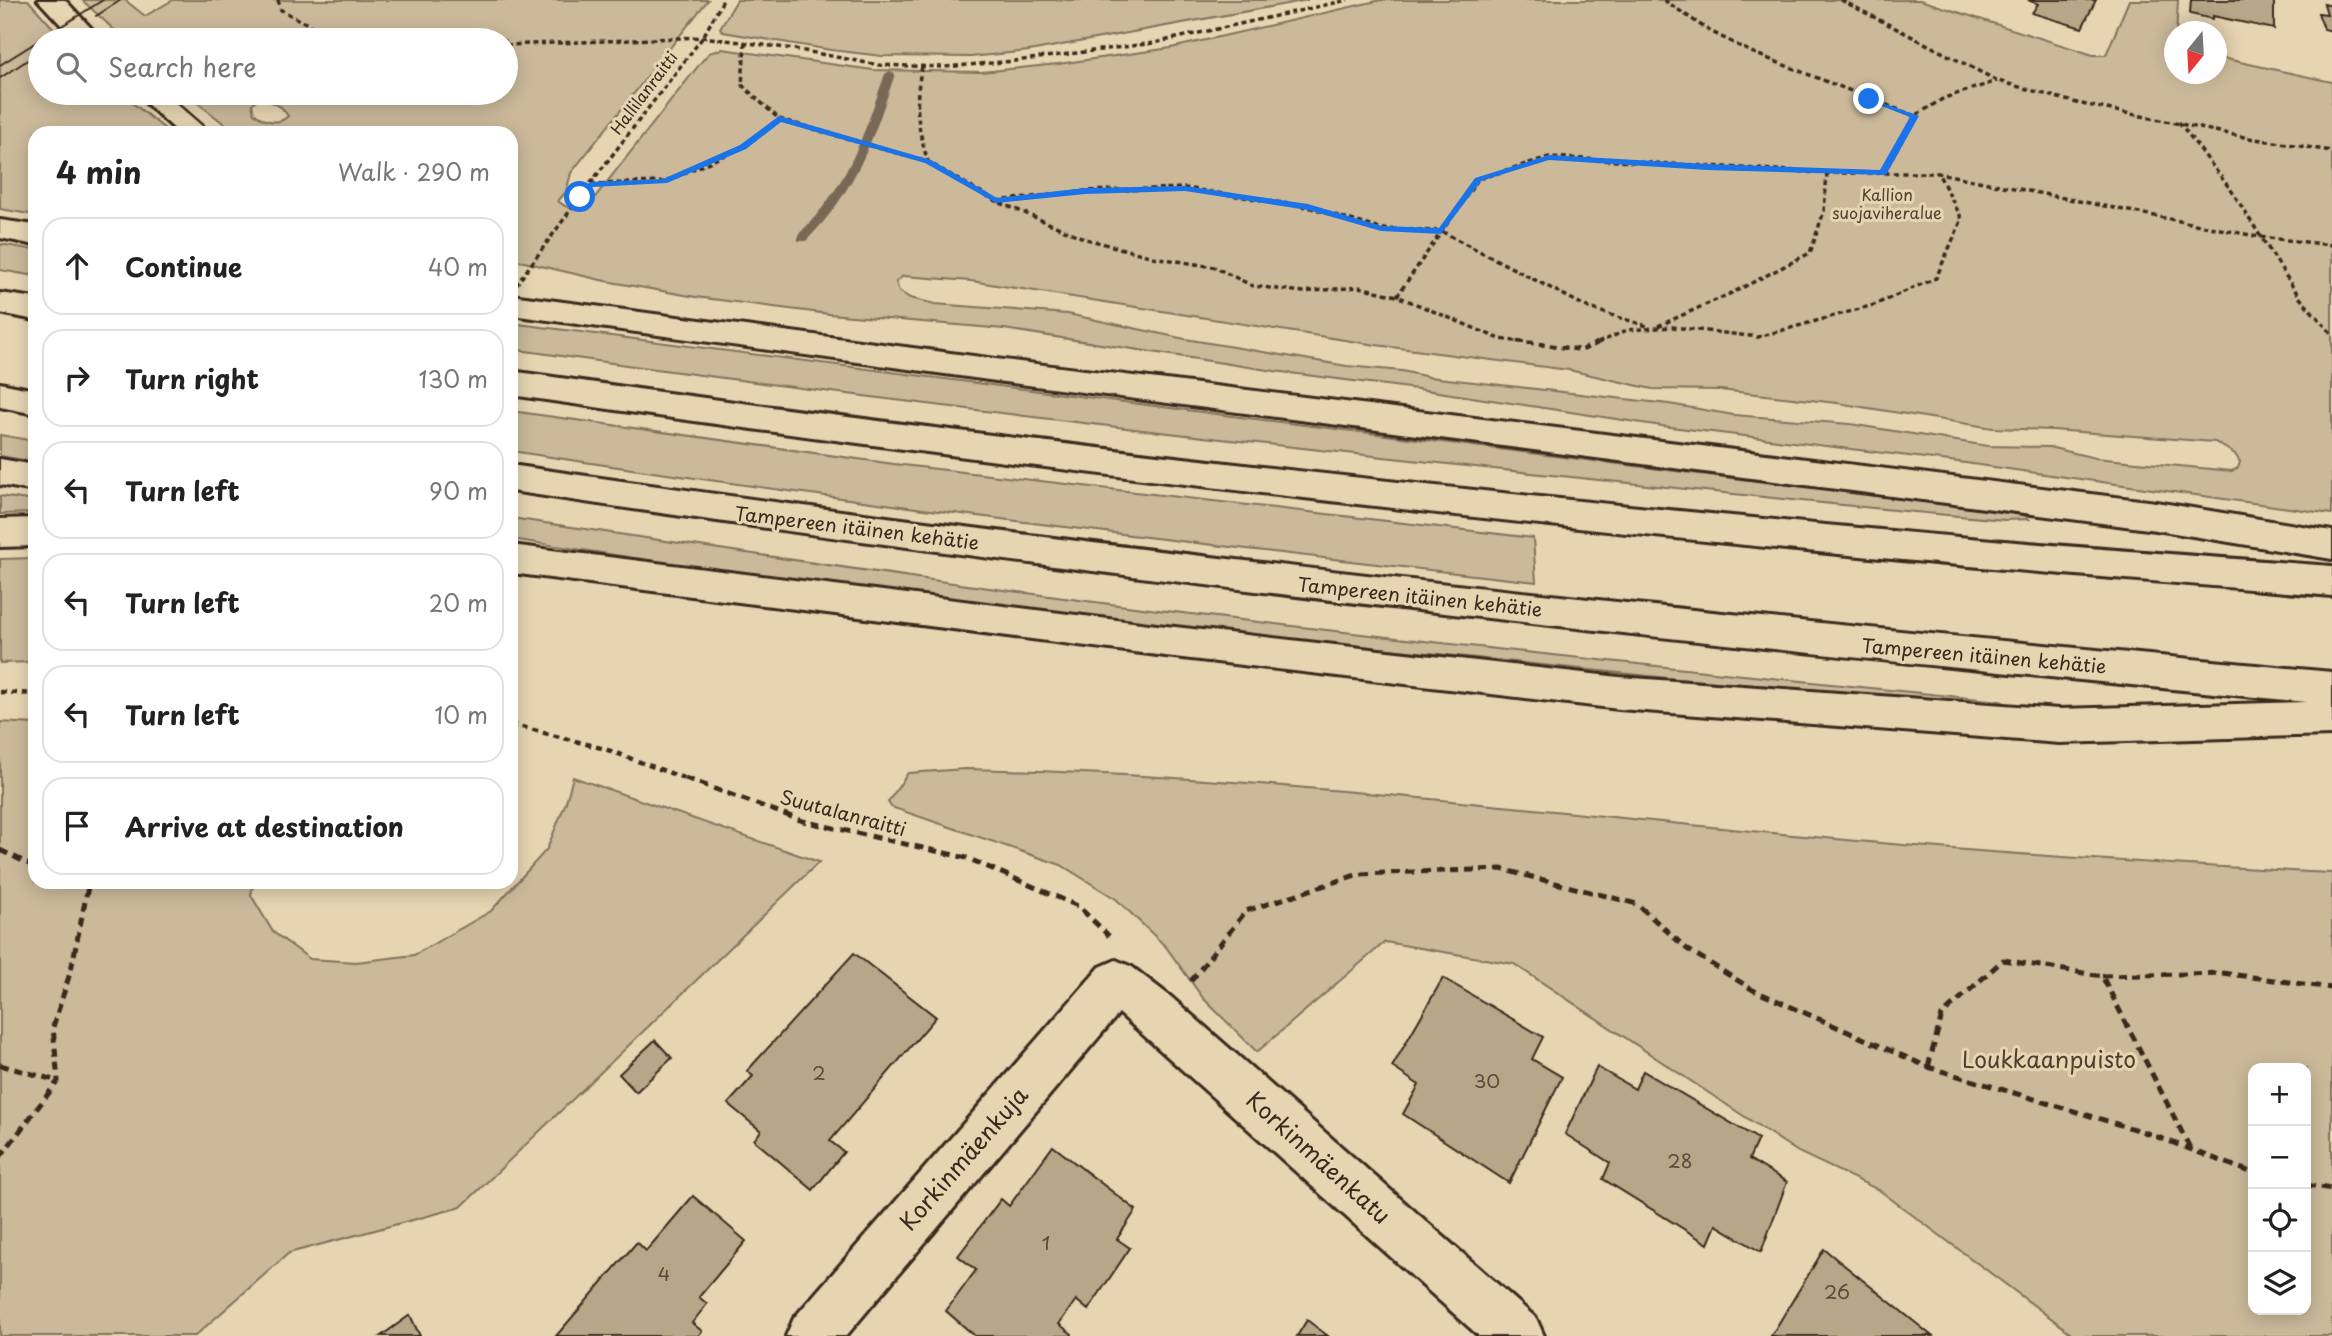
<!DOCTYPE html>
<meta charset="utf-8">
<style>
:root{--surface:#fff;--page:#f6f6f6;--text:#222;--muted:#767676;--line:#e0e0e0}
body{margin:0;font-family:"Playpen Sans",sans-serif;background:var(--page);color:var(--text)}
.controls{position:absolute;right:21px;bottom:21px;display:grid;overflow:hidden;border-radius:14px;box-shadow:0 4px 18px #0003}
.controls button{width:63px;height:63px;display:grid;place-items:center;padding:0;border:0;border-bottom:2px solid var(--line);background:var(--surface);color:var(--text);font:35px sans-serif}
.compass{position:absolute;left:2164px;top:21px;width:63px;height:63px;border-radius:50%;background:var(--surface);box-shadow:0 4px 18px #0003;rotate:198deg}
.stop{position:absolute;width:21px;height:21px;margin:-16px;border:5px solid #1a73e8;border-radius:50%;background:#fff}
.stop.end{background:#1a73e8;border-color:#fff;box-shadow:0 2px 7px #0008}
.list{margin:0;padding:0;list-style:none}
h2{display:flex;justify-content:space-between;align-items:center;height:91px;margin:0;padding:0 28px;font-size:30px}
h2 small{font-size:23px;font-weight:400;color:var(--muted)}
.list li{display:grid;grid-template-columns:46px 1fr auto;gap:21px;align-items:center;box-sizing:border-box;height:98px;margin:0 14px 14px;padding:0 14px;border:2px solid var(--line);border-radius:21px}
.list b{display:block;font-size:26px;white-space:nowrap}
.list em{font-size:23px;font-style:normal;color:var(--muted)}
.icon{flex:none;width:38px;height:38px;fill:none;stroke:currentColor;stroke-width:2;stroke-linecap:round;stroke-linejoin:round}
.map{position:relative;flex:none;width:2332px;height:1336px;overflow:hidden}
.search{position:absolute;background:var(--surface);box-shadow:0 4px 18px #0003;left:28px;top:28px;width:490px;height:77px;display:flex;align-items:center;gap:18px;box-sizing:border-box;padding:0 24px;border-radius:38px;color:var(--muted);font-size:26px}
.panel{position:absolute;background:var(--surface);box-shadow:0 4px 18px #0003;left:28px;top:126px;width:490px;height:763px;border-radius:21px}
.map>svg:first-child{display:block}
</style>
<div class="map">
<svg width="2332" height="1336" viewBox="0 0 2332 1336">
<rect width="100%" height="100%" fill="#e7d5b2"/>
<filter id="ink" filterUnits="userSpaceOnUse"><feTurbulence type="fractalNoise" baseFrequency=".0143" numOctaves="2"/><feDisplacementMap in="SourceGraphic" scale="14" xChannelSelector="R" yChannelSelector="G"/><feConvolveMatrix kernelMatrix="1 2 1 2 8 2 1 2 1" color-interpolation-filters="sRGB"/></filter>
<g filter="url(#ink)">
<g fill="#cbb99a" stroke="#83725c" stroke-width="2" fill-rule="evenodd">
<path d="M 0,0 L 28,0 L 64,40 L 40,40 L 40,93 L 120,93 L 170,133 L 35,133 L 35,215 L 0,209 Z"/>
<path d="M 82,0 L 125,0 L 145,16 L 173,0 L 708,0 L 571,173 L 566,192 L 558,201 C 568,210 576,209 588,206 L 703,60 L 709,53 L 722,49 L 873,70 L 982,72 L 1058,64 L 1171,48 L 1381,0 L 1920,0 L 2093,55 L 2106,55 L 2129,0 L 2178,0 L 2174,74 L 2216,74 L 2217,57 L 2332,82 L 2332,514 L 1958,462 L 1662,426 L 1425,390 L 1274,371 L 1004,329 L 829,314 L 696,297 L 605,281 L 511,259 L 511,133 L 236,133 L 185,93 L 506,93 L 506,40 L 125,40 ZM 260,96 L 281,107 L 288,116 C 278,126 263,121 254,113 L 252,104 ZM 903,276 L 971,281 L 1376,345 L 1569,370 L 1652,389 L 1720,390 L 1837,403 L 1993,428 L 2053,430 L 2215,442 L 2235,454 L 2240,462 L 2238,468 L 2232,471 L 2095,458 L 2049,447 L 1988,446 L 1850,424 L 1734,415 L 1669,404 L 1429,377 L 1402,371 L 1347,366 L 1185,339 L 1068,314 L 935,304 L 910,298 L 899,291 L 896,282 Z"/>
<path d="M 737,0 L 1308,0 L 1029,51 L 971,57 L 882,56 L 831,50 L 723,32 L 720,28 Z"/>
<path d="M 0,244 L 35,250 L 35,276 L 0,270 Z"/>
<path d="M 511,323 L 1240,417 L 2023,514 L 2029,519 L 2005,520 C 1847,507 1689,489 1531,473 C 1191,437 850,397 511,349 Z"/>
<path d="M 511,411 L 894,464 L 1533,538 L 1536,582 C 1194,544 851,503 511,451 Z"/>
<path d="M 0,435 L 35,441 L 35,462 L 0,456 Z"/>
<path d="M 0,496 L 35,501 L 35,513 L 0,514 Z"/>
<path d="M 511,518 C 735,551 958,586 1183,613 C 1455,646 1727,674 2000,701 L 2010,705 L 1678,679 L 1081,617 L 738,574 L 511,539 Z"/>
<path d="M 35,558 L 35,662 L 0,663 L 0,559 Z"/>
<path d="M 0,722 L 35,724 L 35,882 L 254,882 L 251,895 L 273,932 L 310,959 L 356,962 L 414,955 L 491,911 L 547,849 L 566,802 L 573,777 L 819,862 L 461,1207 L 289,1253 L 195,1336 L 0,1336 Z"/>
<path d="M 965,769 C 1264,775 1560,814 1857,841 C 2015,855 2174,865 2332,873 L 2332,1336 L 2075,1336 L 1879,1190 L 1798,1152 L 1514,964 L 1385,942 L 1257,1052 L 1203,998 L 1166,947 L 1116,899 L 1061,865 L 891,807 L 888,802 L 908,773 ZM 2253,1068 L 2306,1068 L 2306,1310 L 2253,1310 Z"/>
</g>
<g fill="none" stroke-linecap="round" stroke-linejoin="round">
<path fill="#796854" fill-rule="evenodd" d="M 890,71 L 895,74 C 873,139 856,191 806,241 L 798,241 L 798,235 C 848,186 862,139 885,74 Z"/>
</g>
<g fill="#b7a688" stroke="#3b2a1e" stroke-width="2">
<path d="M 2028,0 L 2096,0 L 2082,28 L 2032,13 L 2038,4 Z"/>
<path d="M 2191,0 L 2274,0 L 2274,29 L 2213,16 L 2213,19 L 2190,14 Z"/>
<path d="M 2324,4 L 2332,6 L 2332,31 L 2324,29 L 2318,13 L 2327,14 Z"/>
<path d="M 854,953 L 936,1017 L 830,1141 L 844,1152 L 813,1190 L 754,1140 L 761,1131 L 728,1104 L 753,1076 L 747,1071 Z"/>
<path d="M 1443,978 L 1543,1037 L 1532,1059 L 1562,1077 L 1509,1183 L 1403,1114 L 1419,1085 L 1392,1067 Z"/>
<path d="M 655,1040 L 672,1058 L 636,1092 L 619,1074 Z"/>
<path d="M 1597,1067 L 1635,1089 L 1643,1071 L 1758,1139 L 1749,1159 L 1787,1182 L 1761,1252 L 1716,1225 L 1708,1244 L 1603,1179 L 1610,1163 L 1565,1134 Z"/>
<path d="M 1053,1146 L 1136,1210 L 1117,1239 L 1130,1248 L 1088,1310 L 1076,1300 L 1059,1324 L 1072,1334 L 1071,1336 L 975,1336 L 946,1311 L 976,1270 L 958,1256 L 1001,1199 L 1009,1206 Z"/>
<path d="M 693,1196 L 746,1241 L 699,1297 L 707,1304 L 692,1323 L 702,1331 L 698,1336 L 556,1336 L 637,1242 L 646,1251 Z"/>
<path d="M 1824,1249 L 1932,1336 L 1771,1336 Z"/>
<path d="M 410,1315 L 420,1336 L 381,1336 Z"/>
<path d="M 1307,1320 L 1328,1336 L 1297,1336 Z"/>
</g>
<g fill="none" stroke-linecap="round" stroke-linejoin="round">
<defs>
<path id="minor" d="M 1116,960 L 1132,967 L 1171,997 L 1536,1318 L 1544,1336 L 1479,1336 L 1119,1013 L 846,1336 L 786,1336 L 794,1318 L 1100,967 Z"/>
<g id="highway">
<path d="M 38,0 L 65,0 L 102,40 L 75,40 Z"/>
<path d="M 135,93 L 164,93 L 210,133 L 179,133 Z"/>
<path d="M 0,220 L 35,225 L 35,245 L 0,238 Z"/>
<path d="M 0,293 L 35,298 L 35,320 L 0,313 Z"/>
<path d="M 511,295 L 996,359 L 2156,502 L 2332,531 L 2332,559 L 2156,530 L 996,381 L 511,315 Z"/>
<path d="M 511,371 C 970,437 1430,489 1892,531 C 2038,545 2185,555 2332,566 L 2332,596 C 2185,583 2038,573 1892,559 C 1430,516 970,462 511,395 Z"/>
<path d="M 0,383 L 35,390 L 35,414 L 0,407 Z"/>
<path d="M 0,459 L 35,465 L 35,491 L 0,485 Z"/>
<path d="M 511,465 C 1116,554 1723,616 2332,672 L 2332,735 L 2059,743 L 1619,709 L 1157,655 L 511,573 L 511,545 L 1157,625 L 1619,677 L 2059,709 L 2307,702 C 1706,645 1107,581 511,491 Z"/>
<path d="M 35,518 L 35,546 L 0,547 L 0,519 Z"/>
</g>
</defs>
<use href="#minor" stroke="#3b2a1e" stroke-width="6"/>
<use href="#highway" stroke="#3b2a1e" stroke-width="6"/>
<g stroke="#3b2a1e" stroke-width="3.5" stroke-dasharray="5 3.5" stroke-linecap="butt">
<path d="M 278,0 L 281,10 L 338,40"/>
<path d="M 1664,0 L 1708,30 L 1751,52 L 1915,116"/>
<path d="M 1841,0 L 1998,81 L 2077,103 L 2249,138 L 2332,151"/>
<path d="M 745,42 L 742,85 L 779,119 L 928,162 L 996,201 L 1086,239 L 1153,257 L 1214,267 L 1253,286 L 1303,292 L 1359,287 L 1397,296 L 1500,339 L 1530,343"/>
<path d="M 506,45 L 703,37 L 794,49 L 878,65 L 944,67 L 1015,61 L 1154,43 L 1348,0"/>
<path d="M 922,67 C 914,100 917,129 928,161"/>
<path d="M 2179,122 L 2231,190 L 2300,298 L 2332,334"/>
<path d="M 1883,173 L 1915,116 L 1944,98 L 1997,81"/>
<path d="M 591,184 L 664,182 L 743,147 L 779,119"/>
<path d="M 580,197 L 703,37 L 723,0"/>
<path d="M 997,201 L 1085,191 L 1185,188 L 1308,207 L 1381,229 L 1441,231 L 1589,308 L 1650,327"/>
<path d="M 1397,296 L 1478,179 L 1549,157 L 1827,173 L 1938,173 L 2260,237 L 2332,245"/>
<path d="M 1658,326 L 1734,292 L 1810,253 L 1824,211 L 1827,173"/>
<path d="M 1598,343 L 1627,330 L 1673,327 L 1758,337 L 1874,305 L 1936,278 L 1962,219 L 1938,173"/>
</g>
<g stroke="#3b2a1e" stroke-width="4.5" stroke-dasharray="6 5" stroke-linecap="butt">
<path d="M 1517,341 L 1582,350 L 1602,341"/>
<path d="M 0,692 L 35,694"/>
<path d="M 511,724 L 605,749 L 689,780"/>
</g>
<g stroke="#3b2a1e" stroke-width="5" stroke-dasharray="9 6" stroke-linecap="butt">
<path d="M 685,778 L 803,821 L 967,858 L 1078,906 L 1109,936"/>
<path d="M 0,850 L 35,867"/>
<path d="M 2102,976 L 2222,973 L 2332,988"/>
<path d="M 1191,981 L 1246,911 L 1359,874 L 1501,869 L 1637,904 L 1687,949 L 1753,990 L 1928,1067 L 2147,1133 L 2253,1173"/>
<path d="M 0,1065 L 58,1081"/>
<path d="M 1928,1067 L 1942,1015 L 2003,960 L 2102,976 L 2191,1150"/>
<path d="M 0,1157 L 58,1081 L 53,1027 L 71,970 L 89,882"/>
<path d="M 2306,1185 L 2332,1189"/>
</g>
<use href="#minor" fill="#e7d5b2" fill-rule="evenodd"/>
<use href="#highway" fill="#e7d5b2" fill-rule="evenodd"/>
<g stroke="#3b2a1e" stroke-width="2">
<path d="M 96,16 L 121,0"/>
<path d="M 0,65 L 103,0"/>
<path d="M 0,78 L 40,52"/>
</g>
<path stroke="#3b2a1e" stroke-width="3.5" stroke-dasharray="5 3.5" stroke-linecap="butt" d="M 511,292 L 580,197"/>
</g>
</g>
<path fill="#1a73e8" d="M 1866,97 L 1919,116 L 1886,175 L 1707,170 L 1549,160 L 1481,181 L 1441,234 L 1381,231 L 1308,210 L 1185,191 L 1085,194 L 996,203 L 925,163 L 781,122 L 746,149 L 667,183 L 593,187 L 583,199 L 576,197 L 590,182 L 663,179 L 740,145 L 779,116 L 931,160 L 997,198 L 1085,188 L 1185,186 L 1308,204 L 1382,226 L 1439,228 L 1475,178 L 1549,155 L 1707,164 L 1880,170 L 1910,117 L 1866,100 Z"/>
<g text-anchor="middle" stroke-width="6" stroke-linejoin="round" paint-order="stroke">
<g font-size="16" fill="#3b2a1e" stroke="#e7d5b2">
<text transform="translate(644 93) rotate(-53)" y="6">Hallilanraitti</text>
</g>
<g font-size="16" fill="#513f31" stroke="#e7d5b2">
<text x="1887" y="201">Kallion<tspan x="1887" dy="18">suojaviheralue</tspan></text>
</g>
<g font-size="19" fill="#3b2a1e" stroke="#e7d5b2">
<text transform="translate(857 528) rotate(7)" y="7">Tampereen itäinen kehätie</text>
<text transform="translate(1420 597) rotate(6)" y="7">Tampereen itäinen kehätie</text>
<text transform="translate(1984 656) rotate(5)" y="7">Tampereen itäinen kehätie</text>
<text transform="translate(843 813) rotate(15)" y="7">Suutalanraitti</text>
</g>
<g font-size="19" fill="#5a4938">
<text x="819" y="1080">2</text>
<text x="1487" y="1088">30</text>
<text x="1680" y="1168">28</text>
<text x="1046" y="1250">1</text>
<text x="664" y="1281">4</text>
<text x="1837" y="1299">26</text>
</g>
<g font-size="23" fill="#513f31" stroke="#e7d5b2">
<text x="2049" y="1068">Loukkaanpuisto</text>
</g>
<g font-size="23" fill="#3b2a1e" stroke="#e7d5b2">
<text transform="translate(1318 1158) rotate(42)" y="8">Korkinmäenkatu</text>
<text transform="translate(964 1159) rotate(-49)" y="8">Korkinmäenkuja</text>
</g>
</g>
</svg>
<div class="controls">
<button>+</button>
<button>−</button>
<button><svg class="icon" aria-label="locate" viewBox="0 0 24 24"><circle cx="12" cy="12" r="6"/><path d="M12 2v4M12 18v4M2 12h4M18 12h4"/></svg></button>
<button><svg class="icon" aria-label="layers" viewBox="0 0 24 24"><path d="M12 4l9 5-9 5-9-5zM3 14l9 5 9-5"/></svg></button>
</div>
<svg class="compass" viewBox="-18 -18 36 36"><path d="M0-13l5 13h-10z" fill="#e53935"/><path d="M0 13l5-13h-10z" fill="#767676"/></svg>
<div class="stop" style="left:580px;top:197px"></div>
<div class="stop end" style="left:1869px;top:99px"></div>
<div class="search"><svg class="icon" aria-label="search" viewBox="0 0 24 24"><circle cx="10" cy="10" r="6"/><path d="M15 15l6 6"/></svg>Search here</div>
<section class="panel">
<h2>4 min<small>Walk · 290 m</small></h2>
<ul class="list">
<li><svg class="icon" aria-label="ahead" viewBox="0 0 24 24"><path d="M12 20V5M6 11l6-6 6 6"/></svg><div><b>Continue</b></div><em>40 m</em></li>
<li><svg class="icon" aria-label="right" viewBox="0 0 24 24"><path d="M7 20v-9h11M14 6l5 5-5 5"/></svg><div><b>Turn right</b></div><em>130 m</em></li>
<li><svg class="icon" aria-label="left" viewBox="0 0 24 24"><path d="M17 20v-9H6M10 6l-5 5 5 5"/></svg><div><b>Turn left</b></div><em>90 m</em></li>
<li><svg class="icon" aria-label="left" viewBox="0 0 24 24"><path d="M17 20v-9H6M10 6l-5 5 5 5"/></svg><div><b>Turn left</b></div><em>20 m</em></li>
<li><svg class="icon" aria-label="left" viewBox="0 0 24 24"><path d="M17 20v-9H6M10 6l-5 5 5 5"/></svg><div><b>Turn left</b></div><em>10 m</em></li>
<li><svg class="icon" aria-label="arrive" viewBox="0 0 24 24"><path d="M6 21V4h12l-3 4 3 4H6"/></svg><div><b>Arrive at destination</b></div></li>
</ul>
</section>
</div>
